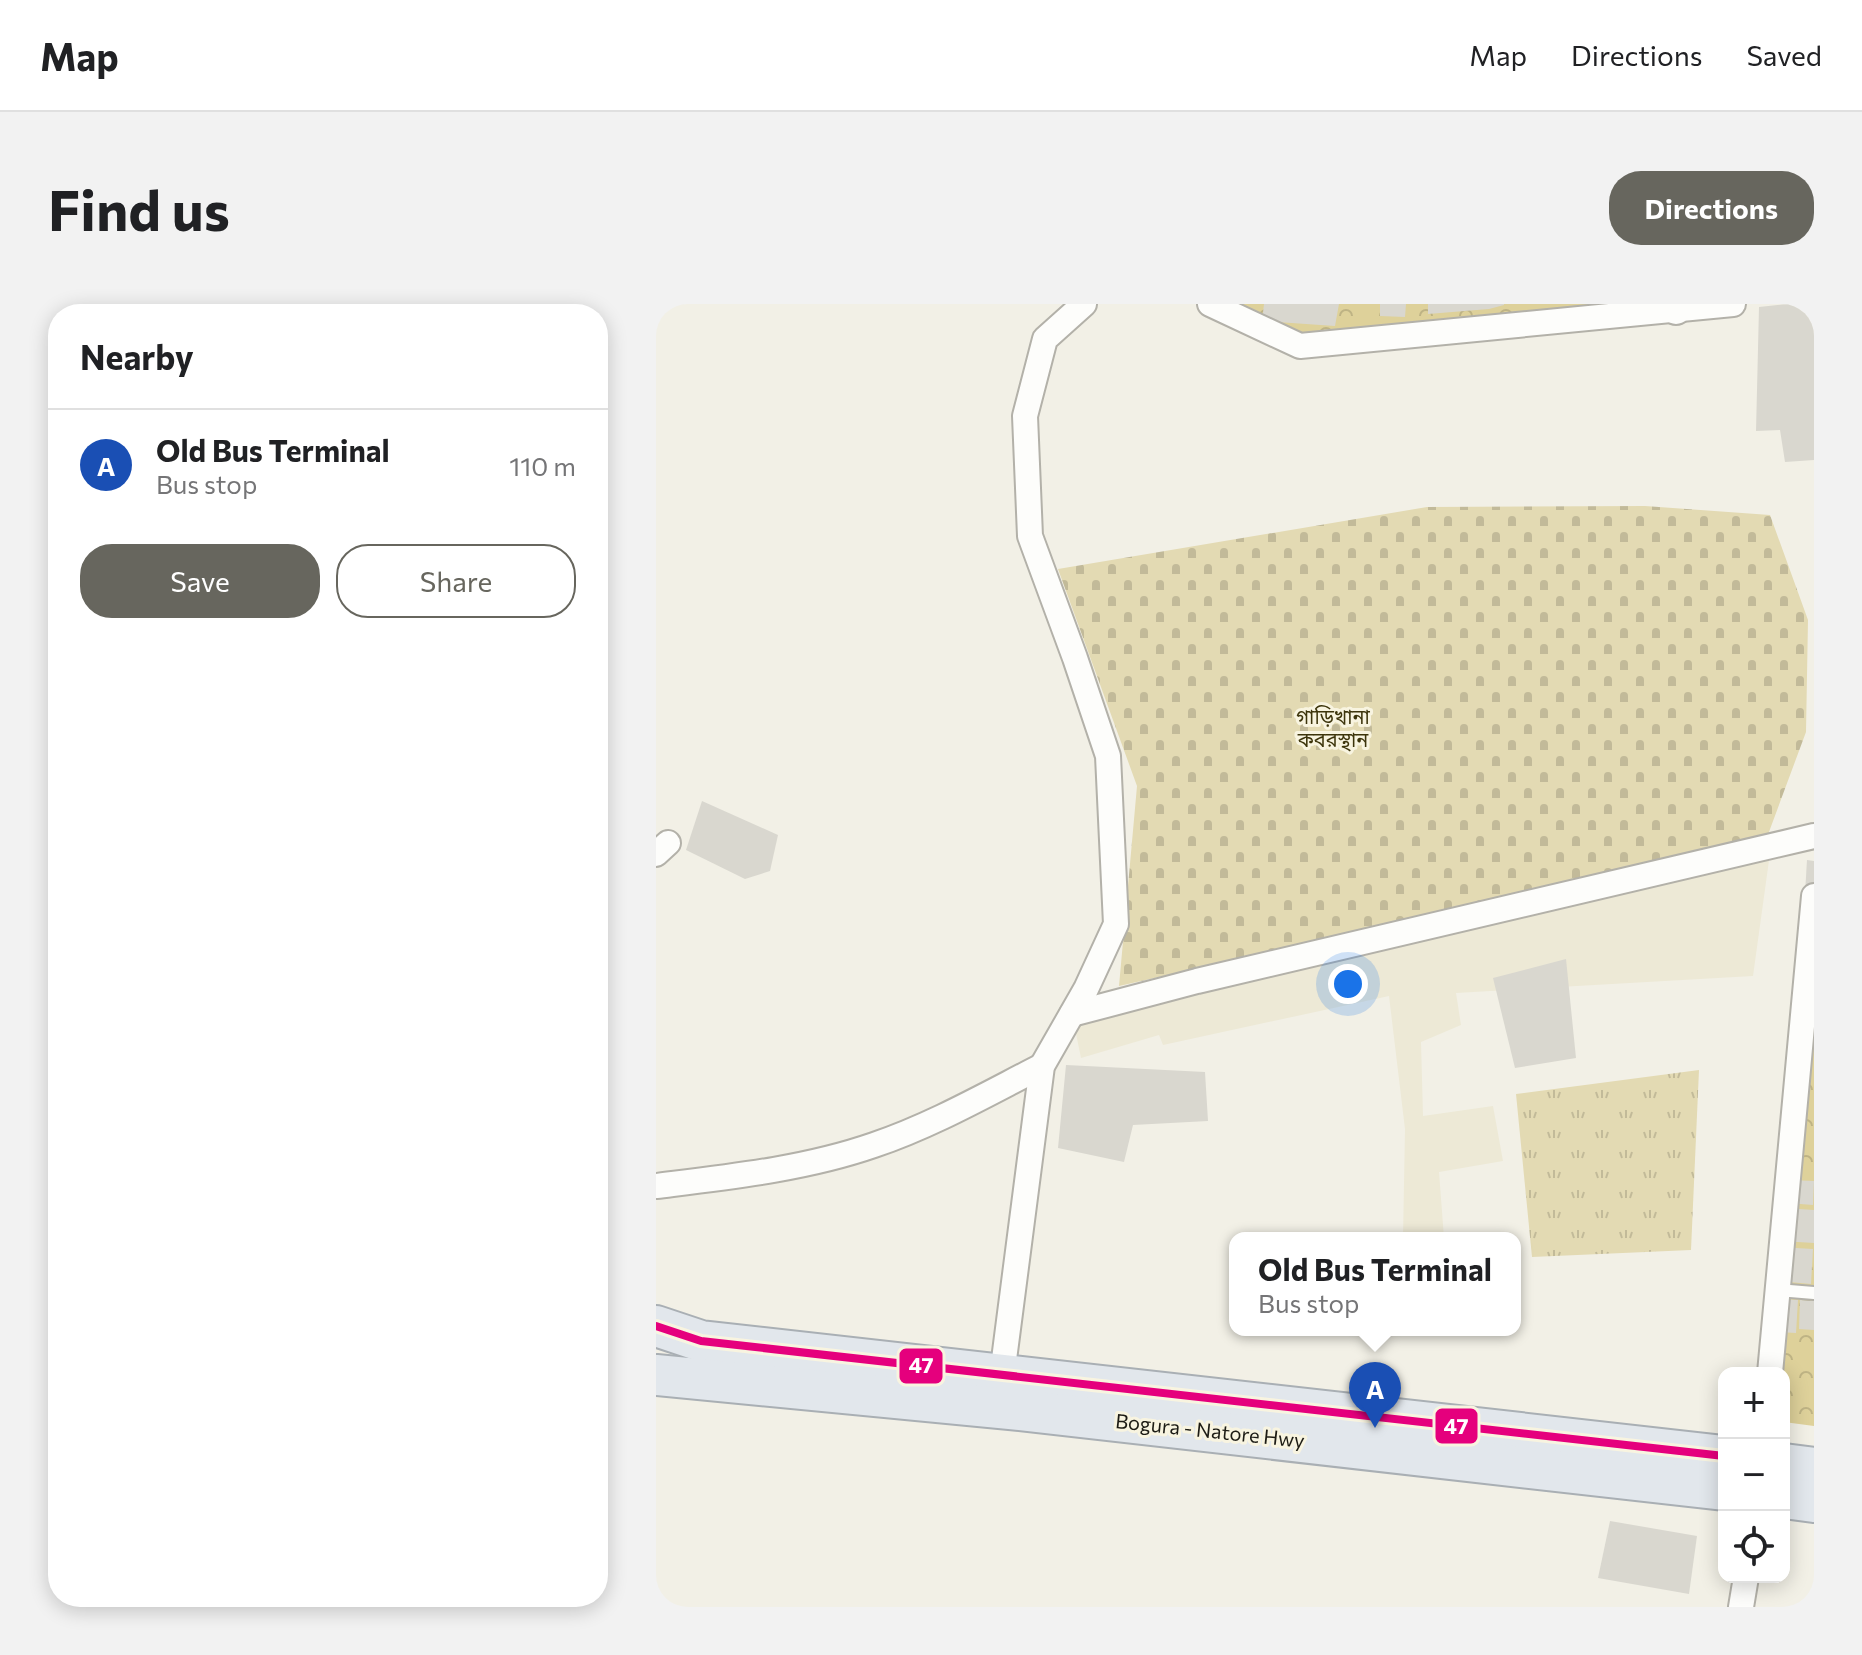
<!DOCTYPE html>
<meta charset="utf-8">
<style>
:root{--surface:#fff;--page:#f2f2f2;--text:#202124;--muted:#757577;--line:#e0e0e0;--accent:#67665e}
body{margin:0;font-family:Commissioner,"Noto Sans Bengali",sans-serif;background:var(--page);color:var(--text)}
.controls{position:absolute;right:24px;bottom:24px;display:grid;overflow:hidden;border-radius:16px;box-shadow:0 4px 20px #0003}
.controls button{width:72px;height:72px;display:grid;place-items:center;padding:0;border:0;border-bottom:2px solid var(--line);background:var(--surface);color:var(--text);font:40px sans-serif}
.you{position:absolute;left:692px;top:680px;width:28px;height:28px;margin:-20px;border:6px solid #fff;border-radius:50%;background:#1a73e8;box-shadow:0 0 0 12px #1a73e833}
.badge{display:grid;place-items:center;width:52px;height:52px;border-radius:50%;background:var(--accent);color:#fff;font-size:26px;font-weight:700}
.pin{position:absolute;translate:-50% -66px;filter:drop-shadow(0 2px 4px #0008)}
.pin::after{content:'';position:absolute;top:42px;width:28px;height:24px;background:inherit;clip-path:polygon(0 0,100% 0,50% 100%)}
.popup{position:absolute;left:573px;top:928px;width:292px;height:104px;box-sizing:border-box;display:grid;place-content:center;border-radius:16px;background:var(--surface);filter:drop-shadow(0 2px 6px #0005);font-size:26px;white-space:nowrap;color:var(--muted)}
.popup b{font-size:30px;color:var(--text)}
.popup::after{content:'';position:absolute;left:50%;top:100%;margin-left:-16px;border:16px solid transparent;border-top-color:var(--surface)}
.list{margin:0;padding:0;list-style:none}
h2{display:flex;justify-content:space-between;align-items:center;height:104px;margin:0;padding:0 32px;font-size:34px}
h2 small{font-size:26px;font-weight:400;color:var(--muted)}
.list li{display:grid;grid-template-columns:52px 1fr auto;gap:24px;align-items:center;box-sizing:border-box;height:112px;padding:0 32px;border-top:2px solid var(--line)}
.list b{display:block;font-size:30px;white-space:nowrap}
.list p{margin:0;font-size:26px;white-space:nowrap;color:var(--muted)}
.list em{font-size:26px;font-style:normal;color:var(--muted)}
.actions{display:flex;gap:16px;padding:24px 32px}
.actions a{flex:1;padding:18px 0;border:2px solid var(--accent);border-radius:32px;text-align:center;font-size:28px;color:var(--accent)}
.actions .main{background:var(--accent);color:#fff}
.icon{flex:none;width:44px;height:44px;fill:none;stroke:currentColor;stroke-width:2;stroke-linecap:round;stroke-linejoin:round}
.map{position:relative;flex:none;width:1158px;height:1303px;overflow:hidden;border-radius:32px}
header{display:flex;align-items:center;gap:48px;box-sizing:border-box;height:112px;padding:0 40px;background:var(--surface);border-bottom:2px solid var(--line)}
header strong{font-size:38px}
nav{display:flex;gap:44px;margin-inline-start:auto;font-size:28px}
.intro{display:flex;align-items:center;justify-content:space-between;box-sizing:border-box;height:192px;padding:0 48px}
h1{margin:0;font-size:56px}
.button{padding:20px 36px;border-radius:32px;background:var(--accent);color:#fff;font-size:28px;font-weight:700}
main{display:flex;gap:48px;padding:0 48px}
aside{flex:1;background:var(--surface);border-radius:32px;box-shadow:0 4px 20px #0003}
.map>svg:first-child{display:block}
</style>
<header>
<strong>Map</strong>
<nav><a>Map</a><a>Directions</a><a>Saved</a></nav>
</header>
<div class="intro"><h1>Find us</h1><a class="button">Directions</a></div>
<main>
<aside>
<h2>Nearby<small></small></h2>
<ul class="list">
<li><span class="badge" style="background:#1a4fb4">A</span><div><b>Old Bus Terminal</b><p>Bus stop</p></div><em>110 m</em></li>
</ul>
<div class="actions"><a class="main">Save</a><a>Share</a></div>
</aside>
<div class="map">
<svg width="1158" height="1303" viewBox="0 0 1158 1303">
<defs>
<pattern id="grass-tufts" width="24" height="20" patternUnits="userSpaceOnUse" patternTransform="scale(2)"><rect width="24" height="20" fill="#e3dab3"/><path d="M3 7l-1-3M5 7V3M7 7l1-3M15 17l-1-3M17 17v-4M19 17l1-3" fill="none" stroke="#c2ba99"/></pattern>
<pattern id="forest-crowns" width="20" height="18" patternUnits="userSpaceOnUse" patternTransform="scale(2)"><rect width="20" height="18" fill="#ded19a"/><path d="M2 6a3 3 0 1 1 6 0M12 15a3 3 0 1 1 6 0" fill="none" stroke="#beb384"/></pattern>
<pattern id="cemetery-stones" width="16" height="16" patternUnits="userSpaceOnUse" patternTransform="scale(2)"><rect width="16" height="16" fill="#e3dab3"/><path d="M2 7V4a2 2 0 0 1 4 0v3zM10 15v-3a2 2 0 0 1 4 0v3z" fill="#c2ba99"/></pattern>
</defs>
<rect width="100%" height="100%" fill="#f2f0e6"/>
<path fill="#ede9d6" d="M 1115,542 L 1097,672 L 800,689 L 805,721 L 765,738 L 767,812 L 837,802 L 847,857 L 783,868 L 788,934 L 747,934 L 749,825 L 733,692 L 507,741 L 503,731 L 425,754 L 416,710 Z"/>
<path fill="url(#grass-tufts)" d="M 1043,766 L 1035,946 L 876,953 L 860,790 Z"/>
<g fill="url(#forest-crowns)">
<path d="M 554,0 L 1084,0 L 644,42 Z"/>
<path d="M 1158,592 L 1158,1122 L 1128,1118 L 1128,1069 L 1114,1069 Z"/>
</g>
<path fill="url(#cemetery-stones)" d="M 989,202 L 1114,211 L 1152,316 L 1150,428 L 1110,536 L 463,682 L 481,482 L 402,265 L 771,203 Z"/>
<g fill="#d9d7cf">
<path d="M 608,0 L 683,0 L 679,22 L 606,17 Z"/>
<path d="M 724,0 L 750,0 L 749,13 L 724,12 Z"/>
<path d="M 772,0 L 848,0 L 848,1 L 833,5 L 772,10 Z"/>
<path d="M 1131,0 L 1158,0 L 1158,156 L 1129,158 L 1124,126 L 1100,127 L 1103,3 Z"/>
<path d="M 46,497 L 122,531 L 114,567 L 89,575 L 30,546 Z"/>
<path d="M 1151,556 L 1158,557 L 1158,607 L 1148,606 Z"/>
<path d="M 910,655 L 920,754 L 859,764 L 837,674 Z"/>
<path d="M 410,761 L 549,768 L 552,817 L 477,821 L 468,858 L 402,844 Z"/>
<path d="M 1134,876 L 1158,877 L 1157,901 L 1132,899 Z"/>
<path d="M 1128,904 L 1158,906 L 1158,939 L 1126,937 Z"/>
<path d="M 1123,943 L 1157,945 L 1155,980 L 1121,977 Z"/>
<path d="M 1124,995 L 1142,996 L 1140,1029 L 1122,1028 Z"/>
<path d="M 1144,996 L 1158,997 L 1158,1026 L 1143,1025 Z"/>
<path d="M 954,1217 L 1041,1232 L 1033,1290 L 942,1274 Z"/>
</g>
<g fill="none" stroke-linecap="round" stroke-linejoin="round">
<defs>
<path id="service" d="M 1121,986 L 1158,989"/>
<g id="minor">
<path d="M 554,0 L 644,42 L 1077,0"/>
<path d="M 0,550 L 12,539"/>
<path d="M 416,710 L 541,677 L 1158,532"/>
<path d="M 0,882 C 73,873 149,865 218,841 C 277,821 331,790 386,762"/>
<path d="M 1114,1069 L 1158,592"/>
<path d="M 346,1071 L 386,762 L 430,685 L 460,620 L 452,452 L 419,354 L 374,232 L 369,112 L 389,35 L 428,0"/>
<path d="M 1085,1303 L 1090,1273"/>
</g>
<path id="tertiary" d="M 1020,0 L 1020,5"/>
<g id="trunk">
<path d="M 0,1022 L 45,1037 L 1068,1152"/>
<path d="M 0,1071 L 354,1105 L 1068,1186"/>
<path d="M 1128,1160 L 1158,1164"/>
<path d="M 1128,1194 L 1158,1198"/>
</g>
</defs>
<use href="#service" stroke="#b3b1a9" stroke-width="16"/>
<use href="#minor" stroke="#b3b1a9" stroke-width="28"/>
<use href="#tertiary" stroke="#b3b1a9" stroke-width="34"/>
<use href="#trunk" stroke="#a9afb4" stroke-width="44"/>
<use href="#service" stroke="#fdfdfb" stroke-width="12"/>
<use href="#minor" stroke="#fdfdfb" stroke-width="24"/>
<use href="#tertiary" stroke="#fdfdfb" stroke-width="30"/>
<use href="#trunk" stroke="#e2e7ec" stroke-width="40"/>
<defs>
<path id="bus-1" d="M 0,1022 L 45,1037 L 1068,1152"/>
</defs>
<use href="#bus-1" stroke="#f8f4e0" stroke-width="14"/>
<use href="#bus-1" stroke="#e5007d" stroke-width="8"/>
</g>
<g text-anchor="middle" stroke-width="6" stroke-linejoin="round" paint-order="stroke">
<g font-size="20" fill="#3c340b" stroke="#f8f4e0">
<text x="677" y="420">গাড়িখানা<tspan x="677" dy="23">কবরস্থান</tspan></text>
</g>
<g font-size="20" fill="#1c1b14" stroke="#f8f4e0">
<text transform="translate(554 1127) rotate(6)" y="7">Bogura - Natore Hwy</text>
</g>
</g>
<g stroke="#f8f4e0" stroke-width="3">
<rect x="242" y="1043" width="46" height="38" rx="8" fill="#e5007d"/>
<rect x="778" y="1103" width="45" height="38" rx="8" fill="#e5007d"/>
</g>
<g font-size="22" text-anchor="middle" font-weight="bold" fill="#fff">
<text x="265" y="1069">47</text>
<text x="800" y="1130">47</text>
</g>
</svg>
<div class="controls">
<button>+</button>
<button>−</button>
<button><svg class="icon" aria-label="locate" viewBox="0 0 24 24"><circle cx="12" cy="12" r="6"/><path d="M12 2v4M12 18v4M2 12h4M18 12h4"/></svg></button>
</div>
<div class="you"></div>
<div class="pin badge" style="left:719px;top:1124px;background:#1a4fb4">A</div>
<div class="popup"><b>Old Bus Terminal</b>Bus stop</div>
</div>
</main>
